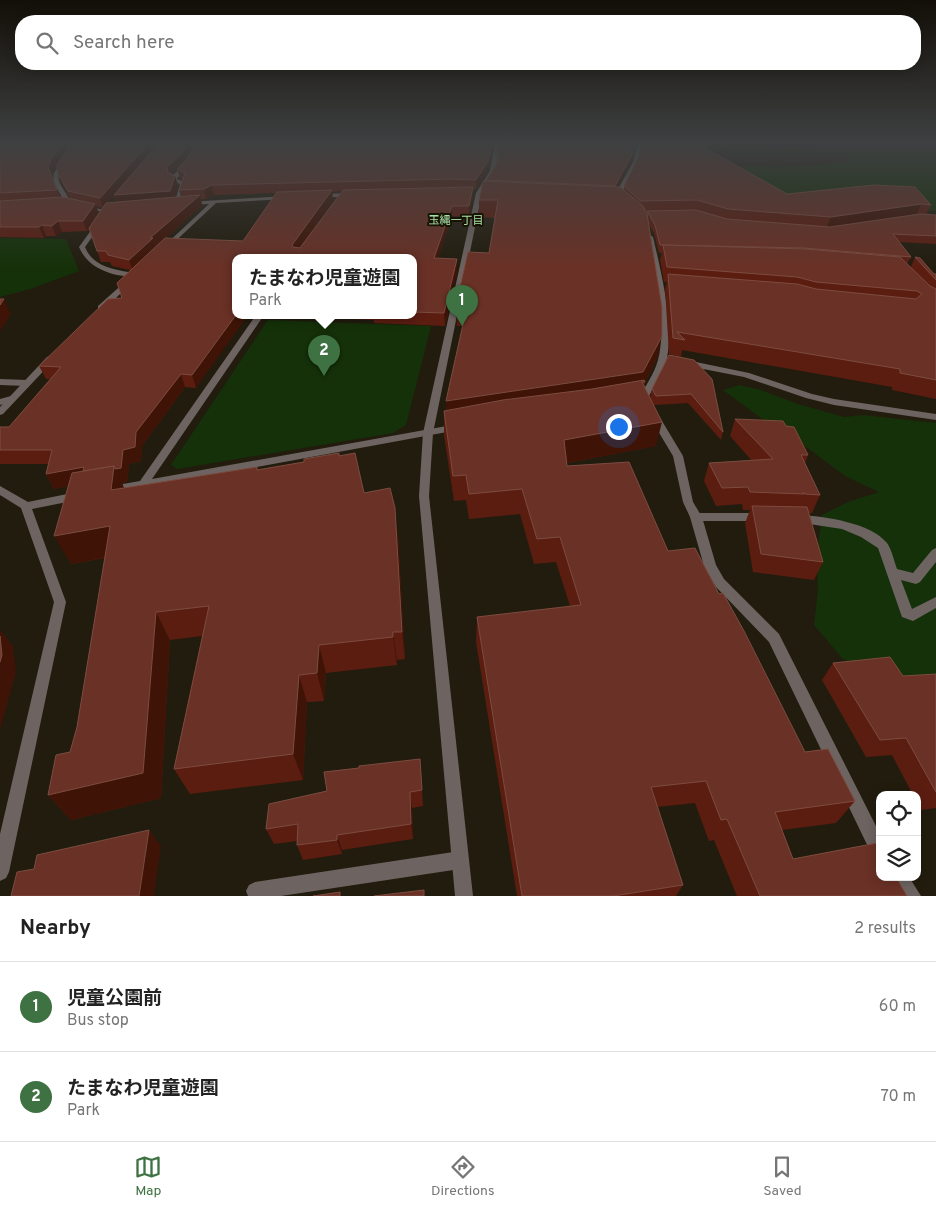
<!DOCTYPE html>
<meta charset="utf-8">
<style>
:root{--surface:#fff;--page:#f6f6f6;--text:#222;--muted:#767676;--line:#e0e0e0;--accent:#3f7242}
body{margin:0;font-family:Overpass,"Noto Sans JP",sans-serif;background:var(--page);color:var(--text)}
.controls{position:absolute;right:15px;bottom:15px;display:grid;overflow:hidden;border-radius:10px;box-shadow:0 2px 12px #0003}
.controls button{width:45px;height:45px;display:grid;place-items:center;padding:0;border:0;border-bottom:1px solid var(--line);background:var(--surface);color:var(--text);font:25px sans-serif}
.you{position:absolute;left:618px;top:426px;width:18px;height:18px;margin:-12px;border:4px solid #fff;border-radius:50%;background:#1a73e8;box-shadow:0 0 0 8px #1a73e833}
.badge{display:grid;place-items:center;width:32px;height:32px;border-radius:50%;background:var(--accent);color:#fff;font-size:16px;font-weight:700}
.pin{position:absolute;translate:-50% -41px;filter:drop-shadow(0 1px 2px #0008)}
.pin::after{content:'';position:absolute;top:26px;width:18px;height:15px;background:inherit;clip-path:polygon(0 0,100% 0,50% 100%)}
.popup{position:absolute;left:232px;top:254px;width:185px;height:65px;box-sizing:border-box;display:grid;place-content:center;border-radius:10px;background:var(--surface);filter:drop-shadow(0 1px 4px #0005);font-size:16px;white-space:nowrap;color:var(--muted)}
.popup b{font-size:19px;color:var(--text)}
.popup::after{content:'';position:absolute;left:50%;top:100%;margin-left:-10px;border:10px solid transparent;border-top-color:var(--surface)}
.list{margin:0;padding:0;list-style:none}
h2{display:flex;justify-content:space-between;align-items:center;height:65px;margin:0;padding:0 20px;font-size:21px}
h2 small{font-size:16px;font-weight:400;color:var(--muted)}
.list li{display:grid;grid-template-columns:32px 1fr auto;gap:15px;align-items:center;box-sizing:border-box;height:90px;padding:0 20px;border-top:1px solid var(--line)}
.list b{display:block;font-size:19px;white-space:nowrap}
.list p{margin:0;font-size:16px;white-space:nowrap;color:var(--muted)}
.list em{font-size:16px;font-style:normal;color:var(--muted)}
.icon{flex:none;width:28px;height:28px;fill:none;stroke:currentColor;stroke-width:2;stroke-linecap:round;stroke-linejoin:round}
.map{position:relative;flex:none;width:936px;height:896px;overflow:hidden}
.search{position:absolute;background:var(--surface);box-shadow:0 2px 12px #0003;left:15px;right:15px;top:15px;height:55px;display:flex;align-items:center;gap:12px;box-sizing:border-box;padding:0 18px;border-radius:20px;color:var(--muted);font-size:19px}
.sheet{height:245px;background:var(--surface)}
nav{display:flex;justify-content:space-around;align-items:center;box-sizing:border-box;height:70px;border-top:1px solid var(--line);background:var(--surface);font-size:14px;color:var(--muted)}
nav a{display:grid;justify-items:center;gap:2px}
nav .on{color:var(--accent)}
.map>svg:first-child{display:block}
</style>
<div class="map">
<svg width="936" height="896" viewBox="0 0 936 896">
<rect width="100%" height="100%" fill="#221c0e"/>
<g fill="#153109">
<path d="M 717,143 L 936,143 L 936,211 L 860,205 L 664,183 L 724,166 L 783,167 L 825,165 L 848,162 L 850,158 C 802,136 762,154 717,143 Z"/>
<path d="M 0,238 L 66,239 L 79,271 L 30,289 L 0,297 Z"/>
<path d="M 268,320 L 431,326 L 406,425 L 393,433 L 177,469 L 171,465 Z"/>
<path d="M 739,385 L 761,390 L 798,404 L 844,417 L 863,415 L 936,423 L 936,679 L 908,684 L 857,666 L 842,658 L 814,625 L 818,590 L 817,554 L 822,515 L 848,502 L 879,492 L 845,476 L 793,437 L 761,418 L 723,390 Z"/>
</g>
<g fill="none" stroke-linecap="round" stroke-linejoin="round">
<g fill="#6d6462" fill-rule="evenodd">
<path d="M 686,360 L 749,373 L 812,394 L 834,399 L 936,414 L 936,420 L 834,405 L 806,398 L 744,377 L 683,365 L 683,361 Z"/>
<path d="M 0,379 L 27,380 L 31,383 L 27,386 L 0,385 Z"/>
<path d="M 11,396 L 16,399 L 14,401 L 0,405 L 0,399 Z"/>
<path d="M 696,513 L 760,513 L 764,514 L 766,517 L 764,520 L 760,521 L 696,521 L 692,520 L 690,517 L 692,514 Z"/>
<path d="M 800,515 C 824,516 871,523 887,543 C 892,550 894,561 897,569 L 913,573 L 932,550 L 936,548 L 936,562 L 920,582 L 916,584 L 901,580 L 912,609 L 936,597 L 936,608 L 913,621 L 902,617 L 878,548 L 861,537 L 842,529 L 796,522 L 794,519 L 796,516 Z"/>
<path d="M 460,851 L 466,854 L 469,860 L 466,866 L 460,869 L 281,896 L 248,896 L 246,891 L 249,885 L 255,882 Z"/>
</g>
<g fill="#6d6462" fill-rule="evenodd">
<path d="M 74,143 L 79,143 L 59,173 C 56,184 67,191 70,202 L 108,211 L 108,213 L 65,204 C 62,194 51,184 54,173 Z"/>
<path d="M 196,143 L 200,143 C 196,157 188,169 177,178 L 177,179 L 186,183 L 179,204 L 174,205 L 180,184 L 172,181 L 171,177 L 187,162 Z"/>
<path d="M 638,143 L 642,143 L 637,162 L 621,195 L 622,200 L 617,201 L 615,195 L 633,162 Z"/>
<path d="M 352,193 L 355,195 L 354,196 L 319,198 L 316,196 L 319,194 Z"/>
<path d="M 285,196 L 288,198 L 287,199 L 216,203 L 167,249 L 162,248 L 209,204 L 190,205 L 187,203 L 188,202 Z"/>
<path d="M 99,221 L 102,223 L 85,247 C 94,269 117,269 137,274 L 137,276 C 115,278 88,269 79,247 L 97,222 Z"/>
<path d="M 650,235 L 653,237 C 661,271 674,324 667,358 C 664,368 659,377 654,386 C 651,392 649,399 643,401 L 638,398 C 646,386 654,374 658,360 C 667,327 654,271 647,237 Z"/>
<path d="M 126,281 L 132,282 L 104,310 L 98,310 L 98,306 Z"/>
<path d="M 256,315 L 264,315 L 152,479 L 458,424 L 463,427 L 458,430 L 110,494 L 106,493 L 105,490 L 106,487 L 140,481 Z"/>
<path d="M 50,356 L 54,359 L 53,361 L 3,414 L 0,415 L 0,407 L 47,357 Z"/>
<path d="M 654,413 L 659,416 L 683,456 L 693,502 L 702,517 L 716,565 L 724,579 L 779,634 L 880,834 L 880,862 L 874,859 L 769,642 L 716,587 L 704,566 L 690,517 L 683,502 L 673,456 L 649,416 Z"/>
<path d="M 0,486 L 28,502 L 77,492 L 81,493 L 82,496 L 81,499 L 77,500 L 32,509 L 66,602 L 9,872 L 6,878 L 0,881 L 0,834 L 54,602 L 21,508 L 0,495 Z"/>
<path d="M 889,877 L 909,877 L 921,896 L 901,896 Z"/>
</g>
<path fill="#6d6462" fill-rule="evenodd" d="M 495,143 L 499,143 L 496,171 L 482,193 L 433,433 L 429,496 L 473,896 L 455,896 L 419,496 L 423,433 L 476,193 L 490,171 Z"/>
</g>
<g fill="#5c1d11" fill-rule="evenodd">
<path d="M 0,143 L 195,143 L 186,160 L 488,170 L 476,189 L 473,189 L 473,197 L 469,217 L 452,216 L 438,258 L 457,271 L 445,326 L 374,323 L 374,320 L 266,315 L 413,315 L 413,257 L 235,257 L 196,388 L 185,387 L 142,446 L 141,461 L 129,464 L 127,482 L 122,483 L 124,488 L 257,467 L 258,470 L 339,456 L 364,493 L 398,536 L 405,659 L 397,660 L 397,665 L 326,673 L 324,701 L 307,702 L 303,780 L 190,794 L 174,769 L 202,636 L 170,640 L 161,798 L 71,820 L 48,795 L 70,752 L 77,727 L 105,558 L 71,564 L 68,486 L 54,489 L 46,474 L 48,464 L 0,464 L 0,427 L 9,427 L 50,379 L 46,379 L 39,366 L 122,298 L 130,270 L 112,266 L 110,262 L 101,262 L 89,229 L 87,231 L 62,232 L 56,236 L 46,236 L 44,238 L 0,237 ZM 65,153 L 58,174 L 62,183 L 70,199 L 60,197 L 51,176 L 55,167 ZM 182,164 L 177,169 L 180,178 L 183,180 L 179,190 L 181,197 L 174,197 L 178,185 L 175,176 L 171,174 ZM 342,191 L 304,242 L 333,200 L 332,192 ZM 276,193 L 243,241 L 166,238 L 202,205 L 201,199 L 206,199 L 214,195 ZM 114,196 L 116,202 L 108,202 ZM 96,206 L 103,208 L 99,214 Z"/>
<path d="M 631,161 L 618,187 L 624,190 L 624,186 L 787,194 L 931,205 L 926,215 L 917,214 L 827,227 L 936,215 L 936,244 L 899,242 L 911,257 L 907,264 L 911,267 L 915,257 L 934,274 L 936,274 L 936,399 L 892,390 L 892,387 L 682,350 L 681,357 L 669,354 L 665,289 L 667,282 L 664,282 L 660,260 L 662,253 L 659,253 L 654,233 L 649,224 L 657,358 L 645,382 L 644,388 L 656,446 L 567,463 L 567,466 L 719,594 L 805,752 L 855,801 L 836,823 L 782,830 L 793,859 L 907,896 L 737,896 L 714,840 L 709,841 L 695,803 L 657,807 L 683,885 L 676,896 L 517,896 L 476,642 L 477,617 L 570,606 L 556,562 L 534,564 L 520,514 L 469,519 L 466,500 L 454,501 L 444,435 L 444,411 L 446,410 L 463,326 L 457,326 L 456,305 L 489,253 L 495,218 L 479,217 L 479,200 L 486,181 L 498,162 ZM 695,210 L 696,210 L 647,211 L 647,213 L 646,211 Z"/>
<path d="M 669,355 L 723,432 L 721,440 L 688,403 L 654,405 L 650,398 L 652,389 Z"/>
<path d="M 735,419 L 786,426 L 808,455 L 805,463 L 820,495 L 812,513 L 809,513 L 823,562 L 814,580 L 753,572 L 745,523 L 750,510 L 743,510 L 742,504 L 716,506 L 704,481 L 709,463 L 752,461 L 730,436 Z"/>
<path d="M 833,663 L 903,676 L 936,674 L 936,808 L 921,810 L 917,803 L 917,795 L 913,795 L 892,755 L 866,757 L 822,680 Z"/>
<path d="M 421,775 L 423,806 L 412,808 L 413,839 L 342,850 L 342,854 L 303,860 L 297,845 L 297,841 L 274,844 L 266,829 Z"/>
</g>
<g fill="#3f1407">
<path d="M 63,143 L 72,143 L 55,167 L 51,176 L 48,167 L 52,158 Z"/>
<path d="M 149,143 L 159,143 L 115,195 L 175,176 L 178,185 L 173,200 L 117,205 L 114,196 L 103,208 L 100,198 Z"/>
<path d="M 188,143 L 195,143 L 185,161 L 170,176 L 168,172 L 167,167 Z"/>
<path d="M 493,143 L 494,143 L 488,170 L 476,189 L 476,180 Z"/>
<path d="M 635,143 L 636,143 L 631,161 L 613,196 L 615,186 Z"/>
<path d="M 212,185 L 214,195 L 206,199 L 204,189 Z"/>
<path d="M 473,187 L 473,197 L 469,217 L 469,206 Z"/>
<path d="M 332,190 L 333,200 L 294,256 L 292,245 Z"/>
<path d="M 200,195 L 202,205 L 156,247 L 133,271 L 129,260 L 150,238 Z"/>
<path d="M 95,204 L 99,214 L 87,231 L 83,221 Z"/>
<path d="M 921,204 L 917,214 L 827,227 L 831,217 Z"/>
<path d="M 452,206 L 452,216 L 434,270 L 434,258 Z"/>
<path d="M 58,221 L 62,232 L 56,236 L 52,226 Z"/>
<path d="M 42,225 L 46,236 L 44,238 L 39,227 Z"/>
<path d="M 457,259 L 457,271 L 445,326 L 444,313 Z"/>
<path d="M 4,299 L 11,314 L 0,331 L 0,305 Z"/>
<path d="M 236,315 L 248,315 L 196,388 L 192,375 Z"/>
<path d="M 662,336 L 657,358 L 645,382 L 447,424 L 446,401 Z"/>
<path d="M 181,374 L 185,387 L 142,446 L 141,461 L 129,464 L 127,482 L 122,483 L 126,494 L 125,518 L 85,482 L 54,489 L 46,474 L 84,467 L 123,450 Z"/>
<path d="M 662,422 L 656,446 L 561,464 L 564,440 Z"/>
<path d="M 395,508 L 398,536 L 405,659 L 402,632 Z"/>
<path d="M 110,526 L 124,554 L 71,564 L 54,536 Z"/>
<path d="M 156,612 L 170,640 L 161,798 L 71,820 L 48,795 Z"/>
<path d="M 0,630 L 13,646 L 16,672 L 0,730 Z"/>
<path d="M 393,632 L 397,660 L 397,665 L 393,637 Z"/>
<path d="M 319,645 L 326,673 L 324,701 L 317,673 Z"/>
<path d="M 299,675 L 307,702 L 303,780 L 293,754 Z"/>
<path d="M 410,792 L 412,808 L 413,839 L 411,824 Z"/>
<path d="M 149,830 L 161,846 L 154,896 L 139,896 Z"/>
<path d="M 337,835 L 342,850 L 342,854 L 337,840 Z"/>
</g>
<g fill="#6a3126" stroke="#7c4c40">
<path d="M 0,143 L 63,143 L 52,158 L 48,167 L 57,190 L 0,193 Z"/>
<path d="M 72,143 L 149,143 L 100,198 L 68,191 L 58,174 L 57,165 Z"/>
<path d="M 159,143 L 188,143 L 183,152 L 167,167 L 168,172 L 175,176 L 170,191 L 114,195 Z"/>
<path d="M 197,143 L 493,143 L 488,161 L 476,180 L 453,179 L 212,185 L 204,189 L 179,190 L 185,173 L 177,169 L 187,159 Z"/>
<path d="M 500,143 L 635,143 L 633,153 L 615,186 L 486,180 L 498,162 Z"/>
<path d="M 643,143 L 696,143 L 787,194 L 874,185 L 915,187 L 931,205 L 921,204 L 831,217 L 728,209 L 697,200 L 640,201 L 624,186 L 640,154 Z"/>
<path d="M 483,181 L 620,187 L 643,206 L 647,214 L 662,307 L 662,336 L 643,372 L 446,401 L 467,306 L 456,305 L 468,252 L 489,253 L 498,200 L 479,200 Z"/>
<path d="M 473,187 L 469,206 L 452,206 L 434,258 L 457,259 L 444,313 L 413,312 L 413,257 L 235,257 L 235,315 L 236,315 L 192,375 L 181,374 L 136,432 L 135,447 L 123,450 L 121,468 L 115,469 L 114,466 L 83,471 L 84,467 L 46,474 L 52,450 L 0,450 L 0,427 L 9,427 L 61,367 L 39,366 L 108,299 L 122,298 L 117,283 L 165,238 L 243,241 L 277,192 L 332,190 L 292,245 L 293,247 L 300,248 L 343,190 Z"/>
<path d="M 200,195 L 150,238 L 153,238 L 129,260 L 108,255 L 106,251 L 97,251 L 89,228 L 106,203 Z"/>
<path d="M 63,197 L 95,204 L 83,221 L 58,221 L 52,226 L 42,225 L 39,227 L 0,227 L 0,201 Z"/>
<path d="M 696,210 L 727,219 L 830,227 L 920,214 L 936,215 L 936,236 L 893,234 L 911,257 L 804,248 L 660,245 L 655,225 L 647,211 Z"/>
<path d="M 663,245 L 806,249 L 900,257 L 930,286 L 936,289 L 936,380 L 900,373 L 900,369 L 677,332 L 685,340 L 673,338 L 668,274 L 797,284 L 816,289 L 916,299 L 922,294 L 917,291 L 816,282 L 797,277 L 667,267 Z"/>
<path d="M 915,257 L 920,258 L 934,274 L 936,274 L 936,280 Z"/>
<path d="M 0,299 L 4,299 L 0,305 Z"/>
<path d="M 669,355 L 694,360 L 712,379 L 723,432 L 691,394 L 656,396 L 652,389 Z"/>
<path d="M 644,380 L 645,382 L 642,382 L 662,422 L 564,440 L 567,466 L 629,462 L 668,551 L 695,548 L 719,594 L 723,593 L 744,631 L 805,752 L 828,749 L 855,801 L 775,812 L 793,859 L 877,843 L 880,848 L 880,877 L 896,877 L 907,896 L 760,896 L 727,819 L 721,820 L 706,781 L 651,787 L 683,885 L 613,896 L 522,896 L 477,617 L 581,605 L 560,537 L 537,539 L 522,489 L 469,494 L 466,475 L 453,476 L 444,411 L 503,400 L 592,389 Z"/>
<path d="M 735,419 L 783,421 L 786,426 L 794,427 L 808,455 L 801,455 L 820,495 L 805,494 L 803,492 L 804,494 L 750,492 L 748,487 L 722,488 L 709,463 L 773,459 Z"/>
<path d="M 339,453 L 339,456 L 355,453 L 364,493 L 390,488 L 395,508 L 402,632 L 393,632 L 393,637 L 319,645 L 317,673 L 299,675 L 293,754 L 174,769 L 209,606 L 156,612 L 143,773 L 48,795 L 56,755 L 70,752 L 77,727 L 110,526 L 54,536 L 72,473 L 114,466 L 111,490 L 257,467 L 257,470 L 304,462 L 304,459 Z"/>
<path d="M 752,506 L 807,507 L 823,562 L 761,554 Z"/>
<path d="M 0,636 L 2,655 L 0,662 Z"/>
<path d="M 890,657 L 903,676 L 936,674 L 936,792 L 906,738 L 880,740 L 833,663 Z"/>
<path d="M 420,759 L 422,790 L 410,792 L 411,824 L 337,835 L 337,840 L 297,845 L 298,824 L 266,829 L 269,804 L 327,791 L 324,772 L 359,768 L 359,766 Z"/>
<path d="M 149,830 L 139,896 L 11,896 L 17,872 L 34,869 L 37,855 Z"/>
<path d="M 424,890 L 424,896 L 374,896 Z"/>
<path d="M 340,892 L 340,896 L 313,896 Z"/>
</g>
<linearGradient id="sky" x2="0" y2="1"><stop stop-color="#130f08"/><stop offset="0.53" stop-color="#3e4041"/><stop offset="1" stop-color="#3e4041" stop-opacity="0"/></linearGradient>
<rect width="936" height="269" fill="url(#sky)"/>
<g text-anchor="middle" stroke-width="4" stroke-linejoin="round" paint-order="stroke">
<g font-size="11" fill="#a7e1a7" stroke="#191305">
<text x="456" y="224">玉縄一丁目</text>
</g>
</g>
</svg>
<div class="controls">
<button><svg class="icon" aria-label="locate" viewBox="0 0 24 24"><circle cx="12" cy="12" r="6"/><path d="M12 2v4M12 18v4M2 12h4M18 12h4"/></svg></button>
<button><svg class="icon" aria-label="layers" viewBox="0 0 24 24"><path d="M12 4l9 5-9 5-9-5zM3 14l9 5 9-5"/></svg></button>
</div>
<div class="you"></div>
<div class="pin badge" style="left:462px;top:326px">1</div>
<div class="pin badge" style="left:324px;top:376px">2</div>
<div class="popup"><b>たまなわ児童遊園</b>Park</div>
<div class="search"><svg class="icon" aria-label="search" viewBox="0 0 24 24"><circle cx="10" cy="10" r="6"/><path d="M15 15l6 6"/></svg>Search here</div>
</div>
<section class="sheet">
<h2>Nearby<small>2 results</small></h2>
<ul class="list">
<li><span class="badge">1</span><div><b>児童公園前</b><p>Bus stop</p></div><em>60 m</em></li>
<li><span class="badge">2</span><div><b>たまなわ児童遊園</b><p>Park</p></div><em>70 m</em></li>
</ul>
</section>
<nav>
<a class="on"><svg class="icon" aria-label="map" viewBox="0 0 24 24"><path d="M3 6l6-2 6 2 6-2v14l-6 2-6-2-6 2zM9 4v14M15 6v14"/></svg>Map</a>
<a><svg class="icon" aria-label="directions" viewBox="0 0 24 24"><path d="M12 3l9 9-9 9-9-9zM9 14v-3h6M13 9l2 2-2 2"/></svg>Directions</a>
<a><svg class="icon" aria-label="saved" viewBox="0 0 24 24"><path d="M7 4h10v16l-5-4-5 4z"/></svg>Saved</a>
</nav>
